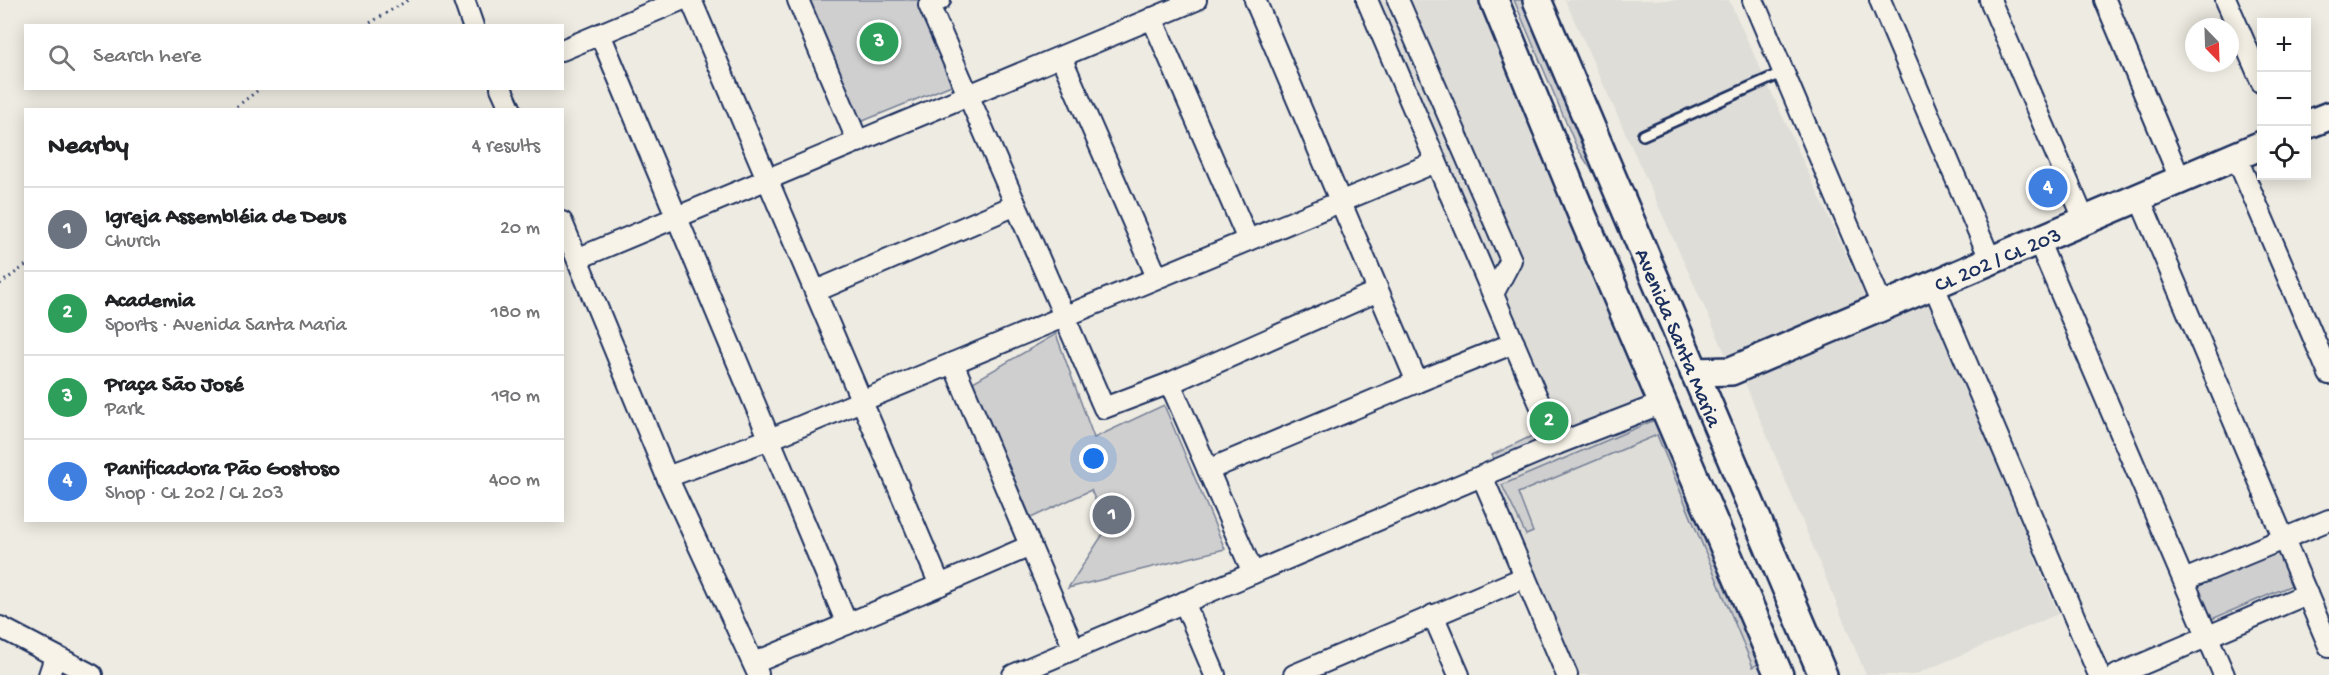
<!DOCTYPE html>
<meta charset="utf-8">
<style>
:root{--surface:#fff;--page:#f6f6f6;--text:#202124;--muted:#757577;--line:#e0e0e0;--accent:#111827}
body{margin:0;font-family:"Gochi Hand",sans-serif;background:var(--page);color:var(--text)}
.controls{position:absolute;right:18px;top:18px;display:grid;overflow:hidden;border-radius:0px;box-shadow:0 3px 15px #0003}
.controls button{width:54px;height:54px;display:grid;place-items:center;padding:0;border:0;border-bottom:2px solid var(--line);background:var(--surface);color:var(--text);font:30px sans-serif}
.compass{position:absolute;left:2185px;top:18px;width:54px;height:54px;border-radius:50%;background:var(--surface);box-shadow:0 3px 15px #0003;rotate:157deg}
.you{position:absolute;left:1094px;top:459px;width:21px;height:21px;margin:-15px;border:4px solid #fff;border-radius:50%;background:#1a73e8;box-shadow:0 0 0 9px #1a73e833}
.badge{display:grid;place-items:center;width:39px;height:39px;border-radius:50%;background:var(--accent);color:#fff;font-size:20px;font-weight:700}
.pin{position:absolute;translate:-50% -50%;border:3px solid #fff;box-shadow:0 2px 6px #0006}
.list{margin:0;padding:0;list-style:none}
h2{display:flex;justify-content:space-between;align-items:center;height:78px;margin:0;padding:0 24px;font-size:26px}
h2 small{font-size:20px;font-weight:400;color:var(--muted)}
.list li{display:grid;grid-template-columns:39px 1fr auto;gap:18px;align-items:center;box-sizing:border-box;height:84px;padding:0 24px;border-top:2px solid var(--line)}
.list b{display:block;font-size:22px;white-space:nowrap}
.list p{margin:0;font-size:20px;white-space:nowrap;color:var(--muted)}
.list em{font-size:20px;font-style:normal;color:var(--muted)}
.icon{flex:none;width:33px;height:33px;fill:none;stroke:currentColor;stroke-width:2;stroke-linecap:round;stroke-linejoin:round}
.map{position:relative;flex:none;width:2329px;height:675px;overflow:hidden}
.search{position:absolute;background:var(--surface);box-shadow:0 3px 15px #0003;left:24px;top:24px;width:540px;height:66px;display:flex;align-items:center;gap:15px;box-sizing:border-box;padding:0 21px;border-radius:0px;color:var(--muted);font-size:22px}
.panel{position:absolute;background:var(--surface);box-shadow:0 3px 15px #0003;left:24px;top:108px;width:540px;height:414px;border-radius:0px}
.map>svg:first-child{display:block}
</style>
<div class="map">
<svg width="2329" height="675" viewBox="0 0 2329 675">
<rect width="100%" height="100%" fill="#eeebe2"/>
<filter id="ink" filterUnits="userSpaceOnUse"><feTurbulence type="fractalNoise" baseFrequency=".0167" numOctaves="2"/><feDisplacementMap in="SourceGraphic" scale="12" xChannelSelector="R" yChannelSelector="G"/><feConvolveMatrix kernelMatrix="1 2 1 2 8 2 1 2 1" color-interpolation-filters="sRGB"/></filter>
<g filter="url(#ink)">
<g fill="#deddd8">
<path d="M 1369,0 L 1495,0 L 1779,675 L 1567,675 L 1482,476 L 1559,445 Z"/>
<path d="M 1565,0 L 1729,0 L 1866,298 L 1727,357 Z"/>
<path d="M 1926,291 L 2058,614 L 1914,675 L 1866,675 L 1745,383 Z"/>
</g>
<g fill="#cfcfcf" stroke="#757f96" stroke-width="1.5">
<path d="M 804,0 L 918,0 L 954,84 L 858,123 Z"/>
<path d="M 1514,0 L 1533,0 L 1618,210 L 1577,148 Z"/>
<path d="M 1056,334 L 1094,438 L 1164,405 L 1225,549 L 1068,588 L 1107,528 L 1091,490 L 1031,518 L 973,382 Z"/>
<path d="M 1664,416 L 1766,660 L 1753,667 L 1657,435 L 1518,493 L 1533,532 L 1526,535 L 1502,485 Z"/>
<path d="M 1536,434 L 1532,449 L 1496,464 L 1492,455 Z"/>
<path d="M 2280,547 L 2297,583 L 2212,619 L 2196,583 Z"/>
</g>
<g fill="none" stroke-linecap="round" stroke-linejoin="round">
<defs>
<path id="lane" d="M 1643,135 L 1784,72"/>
<g id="street">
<path d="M 464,0 L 473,26"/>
<path d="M 691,0 L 940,585 L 754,663"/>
<path d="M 798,0 L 858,142"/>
<path d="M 940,0 L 929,5 L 1104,408 L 1170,383 L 1208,470"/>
<path d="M 1255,0 L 1417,382 L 1514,343"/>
<path d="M 1367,0 L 1557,444"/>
<path d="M 1398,0 L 1511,260 L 1493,294"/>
<path d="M 1753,0 L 1882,305"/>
<path d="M 1880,0 L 1990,259"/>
<path d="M 1990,0 L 2084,219"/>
<path d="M 2105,0 L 2180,179"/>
<path d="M 2226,0 L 2262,83"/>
<path d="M 1152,18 L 1248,240"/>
<path d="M 600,34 L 847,624"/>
<path d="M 562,50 L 681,0"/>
<path d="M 1061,57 L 1157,277"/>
<path d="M 501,88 L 511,110"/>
<path d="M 2236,156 L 2329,374"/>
<path d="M 2139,197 L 2329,646"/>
<path d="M 562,222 L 667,477 L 758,674"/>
<path d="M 2038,240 L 2224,675"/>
<path d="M 579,258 L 1196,0"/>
<path d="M 1933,284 L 2099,675"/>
<path d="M 816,291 L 1016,205"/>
<path d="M 953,363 L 1074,649"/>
<path d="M 1170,383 L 1378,291"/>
<path d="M 1482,476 L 1567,675"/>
<path d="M 667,477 L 770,439 L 1436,162"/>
<path d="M 1253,573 L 1208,470 L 1417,382"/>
<path d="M 2184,580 L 2329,520"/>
<path d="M 940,585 L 1030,546"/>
<path d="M 1184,602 L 1215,675"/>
<path d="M 1433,615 L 1459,675"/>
<path d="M 0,627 L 92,675"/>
<path d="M 49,675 L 55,657"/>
<path d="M 1013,675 L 1557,444 L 1663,403"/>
<path d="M 1294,675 L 1525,577"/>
<path d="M 2117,675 L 2307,594"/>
</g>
<g id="secondary">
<path d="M 1494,0 L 1583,217 L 1779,675"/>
<path id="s1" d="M 1537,0 L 1823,675"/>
<path d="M 2306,125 L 2329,116"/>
<path id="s2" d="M 1694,372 L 1731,371 L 2262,145"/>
</g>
</defs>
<use href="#lane" stroke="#1b2f5e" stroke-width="14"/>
<use href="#street" stroke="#1b2f5e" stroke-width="24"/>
<use href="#secondary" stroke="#1b2f5e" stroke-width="32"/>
<g stroke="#1b2f5e" stroke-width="3" stroke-dasharray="1.5 4.5" stroke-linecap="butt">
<path d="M 365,26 L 408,0"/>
<path d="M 232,110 L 261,88"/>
<path d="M 0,284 L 26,265"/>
</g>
<use href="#lane" stroke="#f7f3e8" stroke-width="9"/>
<use href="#street" stroke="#f7f3e8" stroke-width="20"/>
<use href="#secondary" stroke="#f7f3e8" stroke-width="27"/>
</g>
</g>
<g text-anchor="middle" stroke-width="4.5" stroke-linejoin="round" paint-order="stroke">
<g font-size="22" fill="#1b2f5e" stroke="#f7f3e8">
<text dy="8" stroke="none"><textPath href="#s2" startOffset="326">CL 202 / CL 203</textPath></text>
<text dy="8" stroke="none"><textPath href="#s1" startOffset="366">Avenida Santa Maria</textPath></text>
</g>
</g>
</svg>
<div class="controls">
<button>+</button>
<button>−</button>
<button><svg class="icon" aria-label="locate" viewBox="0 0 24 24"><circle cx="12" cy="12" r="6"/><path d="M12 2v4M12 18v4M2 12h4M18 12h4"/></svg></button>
</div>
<svg class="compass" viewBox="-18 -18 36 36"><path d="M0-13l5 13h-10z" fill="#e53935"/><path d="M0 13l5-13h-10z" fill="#757577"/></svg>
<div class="you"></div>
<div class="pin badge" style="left:1112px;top:515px;background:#6b7280">1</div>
<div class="pin badge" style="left:1549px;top:421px;background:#2e9e5b">2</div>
<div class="pin badge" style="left:879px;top:42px;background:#2e9e5b">3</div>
<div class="pin badge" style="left:2048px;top:188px;background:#3f7fe0">4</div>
<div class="search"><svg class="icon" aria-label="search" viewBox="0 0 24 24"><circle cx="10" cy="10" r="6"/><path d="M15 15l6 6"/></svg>Search here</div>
<section class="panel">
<h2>Nearby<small>4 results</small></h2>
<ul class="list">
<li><span class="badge" style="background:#6b7280">1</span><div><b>Igreja Assembléia de Deus</b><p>Church</p></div><em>20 m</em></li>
<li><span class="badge" style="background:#2e9e5b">2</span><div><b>Academia</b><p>Sports · Avenida Santa Maria</p></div><em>180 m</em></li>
<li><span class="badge" style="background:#2e9e5b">3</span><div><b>Praça São José</b><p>Park</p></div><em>190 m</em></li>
<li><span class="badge" style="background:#3f7fe0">4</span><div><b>Panificadora Pão Gostoso</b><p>Shop · CL 202 / CL 203</p></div><em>400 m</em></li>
</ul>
</section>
</div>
